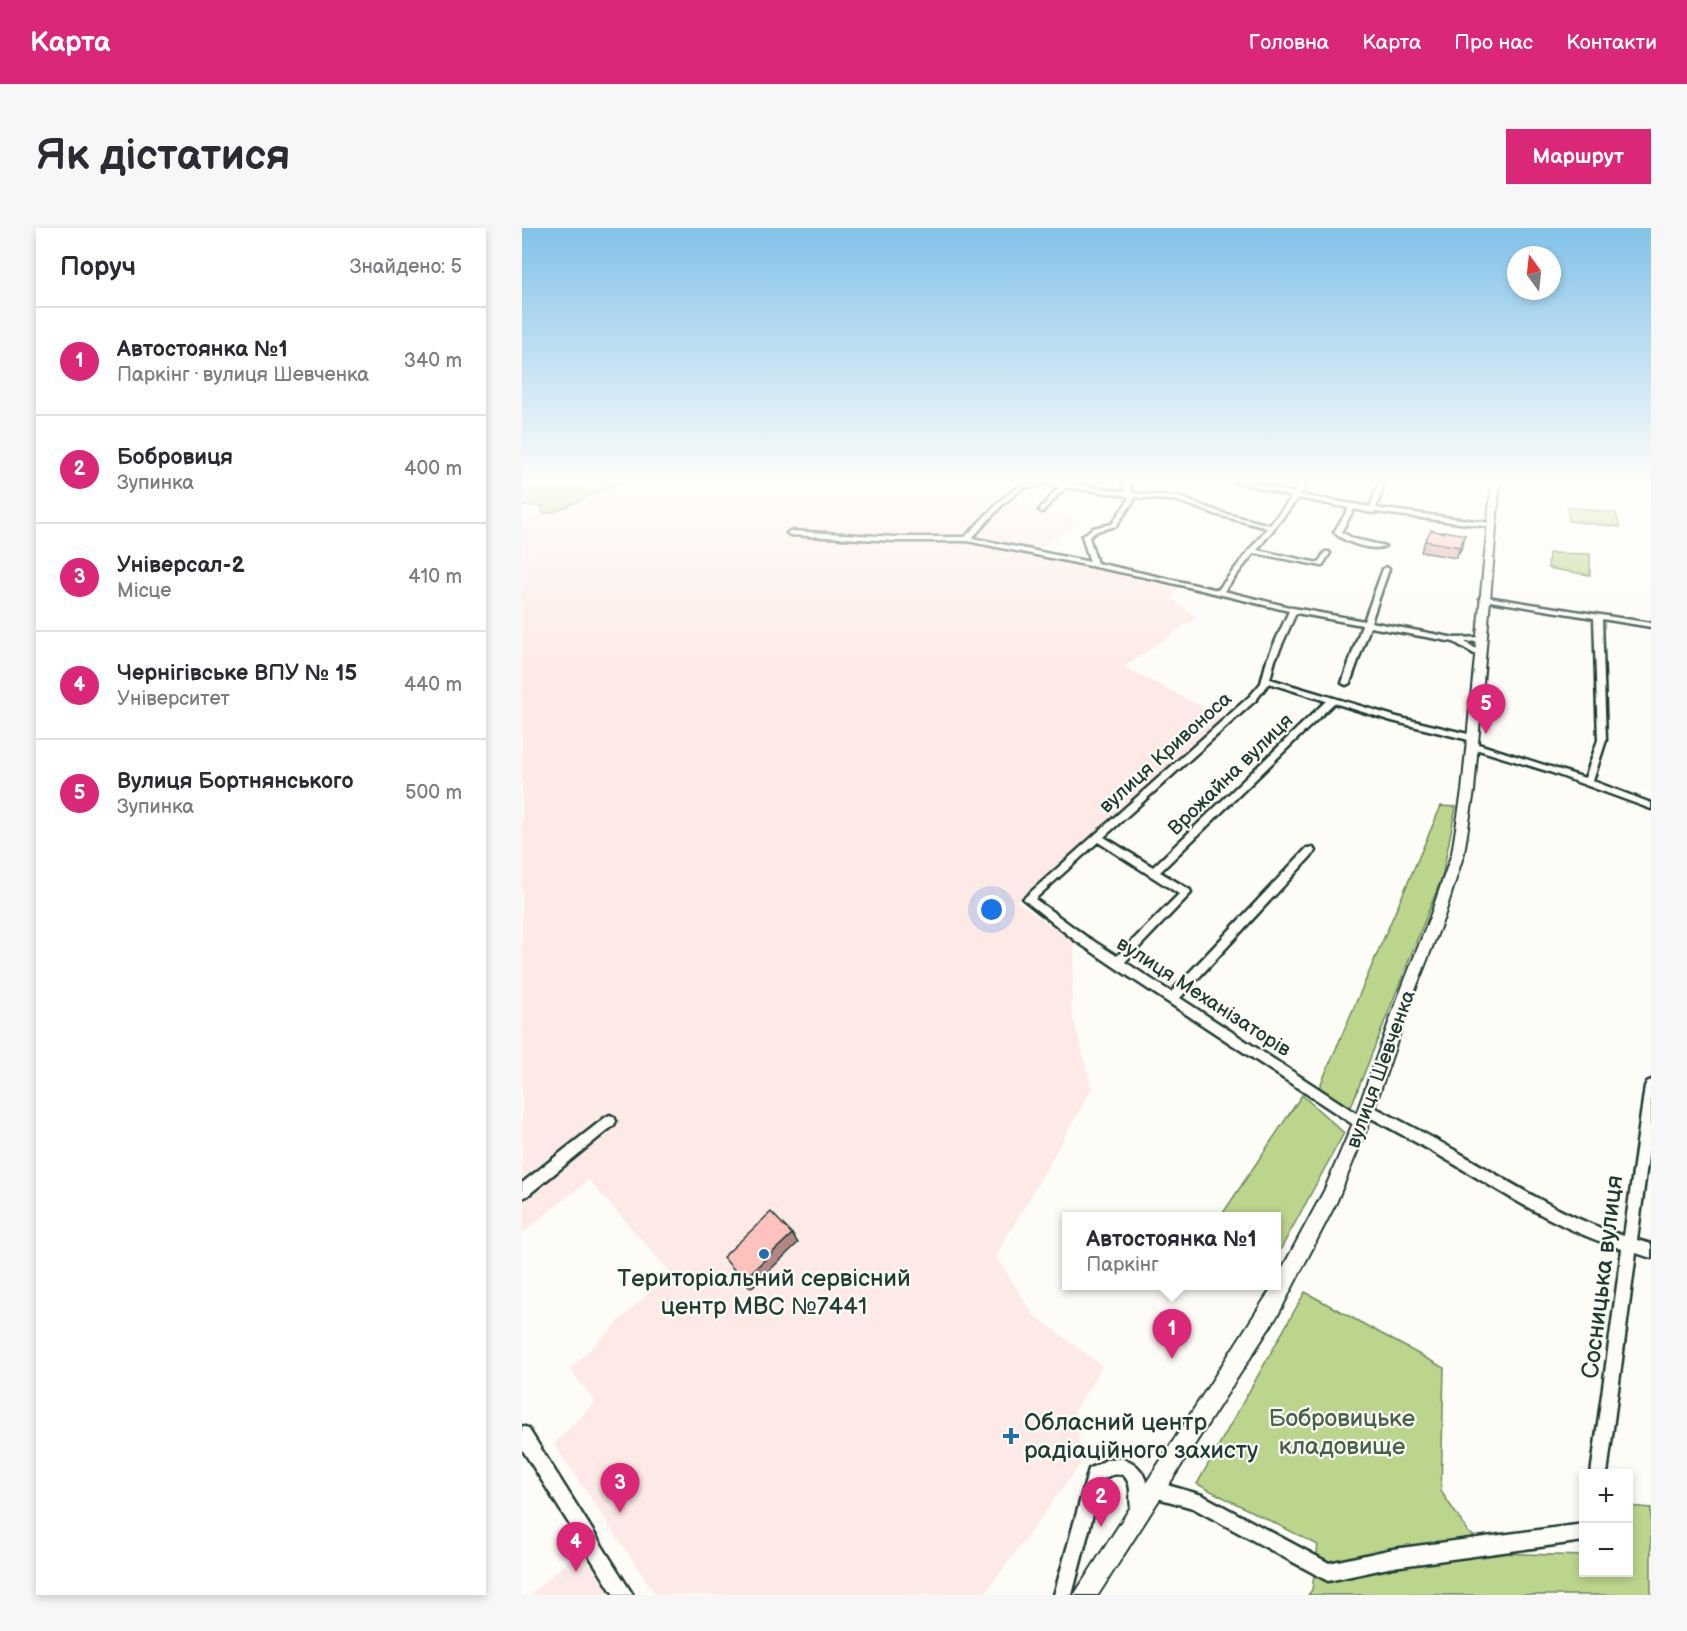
<!DOCTYPE html>
<html lang="uk">
<meta charset="utf-8">
<style>
:root{--surface:#fff;--page:#f7f7f7;--text:#2b2b33;--muted:#7c7c81;--line:#e1e1e2;--accent:#db2777}
body{margin:0;font-family:"Balsamiq Sans",sans-serif;background:var(--page);color:var(--text)}
.controls{position:absolute;right:18px;bottom:18px;display:grid;overflow:hidden;border-radius:0px;box-shadow:0 3px 9px #0003}
.controls button{width:54px;height:54px;display:grid;place-items:center;padding:0;border:0;border-bottom:2px solid var(--line);background:var(--surface);color:var(--text);font:30px sans-serif}
.compass{position:absolute;left:985px;top:18px;width:54px;height:54px;border-radius:50%;background:var(--surface);box-shadow:0 3px 9px #0003;rotate:345deg}
.you{position:absolute;left:470px;top:682px;width:21px;height:21px;margin:-15px;border:4px solid #fff;border-radius:50%;background:#1a73e8;box-shadow:0 0 0 9px #1a73e833}
.badge{display:grid;place-items:center;width:39px;height:39px;border-radius:50%;background:var(--accent);color:#fff;font-size:20px;font-weight:700}
.pin{position:absolute;translate:-50% -50px;filter:drop-shadow(0 2px 3px #0008)}
.pin::after{content:'';position:absolute;top:32px;width:21px;height:18px;background:inherit;clip-path:polygon(0 0,100% 0,50% 100%)}
.popup{position:absolute;left:540px;top:984px;width:219px;height:78px;box-sizing:border-box;display:grid;place-content:center;border-radius:0px;background:var(--surface);filter:drop-shadow(0 2px 4px #0005);font-size:20px;white-space:nowrap;color:var(--muted)}
.popup b{font-size:22px;color:var(--text)}
.popup::after{content:'';position:absolute;left:50%;top:100%;margin-left:-12px;border:12px solid transparent;border-top-color:var(--surface)}
.list{margin:0;padding:0;list-style:none}
h2{display:flex;justify-content:space-between;align-items:center;height:78px;margin:0;padding:0 24px;font-size:26px}
h2 small{font-size:20px;font-weight:400;color:var(--muted)}
.list li{display:grid;grid-template-columns:39px 1fr auto;gap:18px;align-items:center;box-sizing:border-box;height:108px;padding:0 24px;border-top:2px solid var(--line)}
.list b{display:block;font-size:22px;white-space:nowrap}
.list p{margin:0;font-size:20px;white-space:nowrap;color:var(--muted)}
.list em{font-size:20px;font-style:normal;color:var(--muted)}
.map{position:relative;flex:none;width:1129px;height:1367px;overflow:hidden;border-radius:0px}
header{display:flex;align-items:center;gap:36px;box-sizing:border-box;height:84px;padding:0 30px;background:var(--accent);color:#fff}
header strong{font-size:28px}
nav{display:flex;gap:33px;margin-inline-start:auto;font-size:21px}
.intro{display:flex;align-items:center;justify-content:space-between;box-sizing:border-box;height:144px;padding:0 36px}
h1{margin:0;font-size:42px}
.button{padding:15px 27px;border-radius:0px;background:var(--accent);color:#fff;font-size:21px;font-weight:700}
main{display:flex;gap:36px;padding:0 36px}
aside{flex:1;background:var(--surface);border-radius:0px;box-shadow:0 3px 9px #0003}
.map>svg:first-child{display:block}
</style>
<header>
<strong>Карта</strong>
<nav><a>Головна</a><a>Карта</a><a>Про нас</a><a>Контакти</a></nav>
</header>
<div class="intro"><h1>Як дістатися</h1><a class="button">Маршрут</a></div>
<main>
<aside>
<h2>Поруч<small>Знайдено: 5</small></h2>
<ul class="list">
<li><span class="badge">1</span><div><b>Автостоянка №1</b><p>Паркінг · вулиця Шевченка</p></div><em>340 m</em></li>
<li><span class="badge">2</span><div><b>Бобровиця</b><p>Зупинка</p></div><em>400 m</em></li>
<li><span class="badge">3</span><div><b>Універсал-2</b><p>Місце</p></div><em>410 m</em></li>
<li><span class="badge">4</span><div><b>Чернігівське ВПУ № 15</b><p>Університет</p></div><em>440 m</em></li>
<li><span class="badge">5</span><div><b>Вулиця Бортнянського</b><p>Зупинка</p></div><em>500 m</em></li>
</ul>
</aside>
<div class="map">
<svg width="1129" height="1367" viewBox="0 0 1129 1367">
<rect width="100%" height="100%" fill="#fdfcf7"/>
<filter id="ink" filterUnits="userSpaceOnUse"><feTurbulence type="fractalNoise" baseFrequency=".0167" numOctaves="2"/><feDisplacementMap in="SourceGraphic" scale="12" xChannelSelector="R" yChannelSelector="G"/><feConvolveMatrix kernelMatrix="1 2 1 2 8 2 1 2 1" color-interpolation-filters="sRGB"/></filter>
<g filter="url(#ink)">
<g fill="#fdeae6">
<path d="M 121,252 L 490,252 L 470,274 L 557,291 L 520,319 L 520,330 L 656,360 L 650,371 L 675,389 L 602,439 L 702,490 L 495,673 L 553,715 L 549,781 L 570,861 L 474,1028 L 511,1086 L 580,1138 L 553,1183 L 560,1234 L 462,1367 L 134,1367 L 32,1216 L 73,1174 L 48,1141 L 148,1044 L 67,952 L 0,1005 L 0,327 L 14,325 L 0,326 L 0,290 L 32,286 L 83,260 L 92,262 Z"/>
<path d="M 59,1321 L 89,1367 L 8,1367 Z"/>
</g>
<g fill="#bcd58c" stroke="#6e8960" stroke-width="1.5">
<path d="M 0,252 L 101,252 L 33,284 L 21,286 L 20,278 L 0,278 Z"/>
<path d="M 1045,279 L 1094,285 L 1098,299 L 1047,293 Z"/>
<path d="M 1027,325 L 1068,326 L 1068,347 L 1026,340 Z"/>
<path d="M 919,578 L 934,579 L 920,649 L 828,881 L 797,860 Z"/>
<path d="M 780,867 L 822,905 L 755,1028 L 755,988 L 699,988 Z"/>
<path d="M 783,1064 L 922,1140 L 919,1263 L 946,1304 L 977,1325 L 1061,1328 L 1062,1344 L 1106,1344 L 1107,1278 L 1129,1280 L 1129,1367 L 786,1367 L 790,1362 L 796,1317 L 675,1256 Z"/>
</g>
<g fill="none" stroke-linecap="round" stroke-linejoin="round">
<defs>
<g id="minor">
<path d="M 523,252 L 604,264 L 599,252 L 605,252 L 611,265 L 657,269 L 700,285 L 748,297 L 770,269 L 713,253 L 712,252 L 720,252 L 772,265 L 780,252 L 786,252 L 778,267 L 848,279 L 858,252 L 864,252 L 854,280 L 969,295 L 972,297 L 969,299 L 853,284 L 850,285 L 832,281 L 819,304 L 832,311 L 863,318 C 851,324 821,314 812,304 L 827,280 L 776,270 L 735,322 L 796,335 L 803,324 L 807,324 L 808,325 L 800,338 L 732,325 L 702,363 L 771,380 L 842,393 L 861,341 L 864,339 L 867,341 L 849,394 L 933,410 L 961,409 L 961,413 L 943,414 L 961,425 L 957,427 L 954,427 L 932,414 L 848,399 L 828,455 L 824,457 L 820,455 L 840,397 L 774,385 L 753,432 L 748,451 L 875,489 L 954,508 L 955,510 L 951,513 L 870,493 L 812,475 L 638,644 L 668,662 L 669,665 L 603,734 L 649,764 L 785,620 L 791,620 L 793,623 L 791,626 L 658,770 L 843,891 L 845,895 L 843,899 L 839,901 L 835,899 L 591,738 L 554,713 L 501,671 L 728,468 L 739,455 L 745,432 L 767,383 L 637,352 L 445,313 L 373,313 L 268,307 L 265,305 L 268,303 L 373,309 L 443,309 L 478,273 L 497,258 ZM 523,256 L 538,258 L 518,281 L 517,282 L 520,284 L 544,259 L 606,268 L 607,271 L 590,296 L 571,300 L 560,308 L 568,334 L 450,310 L 482,275 L 501,260 ZM 612,269 L 656,273 L 696,287 L 745,300 L 696,362 L 575,335 L 567,309 L 575,303 L 594,298 L 613,271 ZM 747,455 L 804,473 L 631,639 L 582,609 L 734,472 ZM 576,614 L 657,666 L 595,728 L 562,707 L 513,671 Z"/>
<path d="M 959,368 L 1129,395 L 1129,399 L 1080,391 L 1084,512 L 1071,553 L 1129,575 L 1129,581 L 1025,543 L 947,519 L 947,515 L 953,515 L 1063,550 L 1076,512 L 1072,390 L 962,372 L 958,370 Z"/>
<path d="M 1129,852 L 1129,906 L 1115,1012 L 1129,1016 L 1129,1030 L 1114,1025 L 1085,1246 L 1069,1246 L 1100,1021 C 1040,1003 986,968 932,936 C 902,918 871,902 840,885 L 838,881 L 840,877 L 844,875 L 848,877 C 881,894 914,911 946,930 C 996,959 1046,991 1102,1008 L 1123,858 L 1125,854 Z"/>
<path d="M 88,887 L 92,889 L 94,893 L 92,897 L 5,968 L 0,970 L 0,955 L 84,889 Z"/>
<path d="M 0,1198 L 6,1200 L 111,1367 L 92,1367 L 0,1221 Z"/>
<path d="M 596,1230 C 612,1232 621,1241 625,1257 L 631,1253 L 680,1267 L 807,1335 L 871,1321 L 1062,1296 L 1062,1313 L 871,1339 L 806,1353 L 671,1280 L 625,1267 L 625,1280 L 623,1286 L 617,1288 L 611,1286 C 605,1272 613,1258 601,1247 C 593,1245 587,1247 580,1252 L 550,1367 L 532,1367 L 567,1241 L 584,1232 Z"/>
</g>
<path id="major" d="M 970,252 L 978,252 L 952,563 L 942,625 L 922,689 L 888,775 L 847,895 L 814,975 L 757,1085 L 576,1367 L 552,1367 L 751,1058 L 755,1058 L 755,1050 L 802,963 L 831,895 L 874,775 L 908,689 L 930,625 L 940,563 Z"/>
</defs>
<use href="#minor" stroke="#1f3d34" stroke-width="5"/>
<use href="#major" stroke="#1f3d34" stroke-width="4"/>
<use href="#minor" fill="#fdfcf7" fill-rule="evenodd"/>
<use href="#major" fill="#fdfcf7" fill-rule="evenodd"/>
</g>
<path fill="#daa6a3" stroke="#1f3d34" stroke-width="1.5" d="M 943,307 L 940,319 L 934,330 L 899,324 L 903,313 Z"/>
<g fill="#b18785" stroke="#1f3d34" stroke-width="1.5">
<path d="M 943,307 L 940,319 L 934,330 L 938,319 Z"/>
<path d="M 270,1006 L 276,1015 L 229,1060 L 221,1052 Z"/>
</g>
<g fill="#fdc1be" stroke="#1f3d34" stroke-width="1.5">
<path d="M 909,302 L 921,305 L 922,303 L 943,307 L 938,319 L 903,313 Z"/>
<path d="M 249,984 L 270,1006 L 221,1052 L 201,1029 Z"/>
</g>
</g>
<linearGradient id="sky" x2="0" y2="1"><stop stop-color="#83c2e9"/><stop offset="0.57" stop-color="#fefefb"/><stop offset="1" stop-color="#fefefb" stop-opacity="0"/></linearGradient>
<rect width="1129" height="443" fill="url(#sky)"/>
<g fill="#1f6fb2" stroke="#fdfcf7" stroke-width="2">
<circle cx="242" cy="1026" r="6"/>
<path d="M486 1199h6v6h6v6h-6v6h-6v-6h-6v-6h6z"/>
</g>
<g text-anchor="middle" stroke-width="4.5" stroke-linejoin="round" paint-order="stroke">
<g font-size="20" fill="#1f3d34" stroke="#fdfcf7">
<text transform="translate(643 524) rotate(-42)" y="7">вулиця Кривоноса</text>
<text transform="translate(708 546) rotate(-44)" y="7">Врожайна вулиця</text>
<text transform="translate(682 768) rotate(33)" y="7">вулиця Механізаторів</text>
<text transform="translate(858 841) rotate(-70)" y="7">вулиця Шевченка</text>
</g>
<g font-size="24" fill="#1f3d34" stroke="#fdfcf7">
<text transform="translate(1080 1049) rotate(-83)" y="8">Сосницька вулиця</text>
</g>
<g font-size="24" fill="#1f3d34" stroke="#fdfcf7">
<text x="242" y="1058">Територіальний сервісний<tspan x="242" dy="28">центр МВС №7441</tspan></text>
<text x="502" y="1202" text-anchor="start">Обласний центр<tspan x="502" dy="28">радіаційного захисту</tspan></text>
</g>
<g font-size="24" fill="#46634a" stroke="#fdfcf7">
<text x="820" y="1198">Бобровицьке<tspan x="820" dy="28">кладовище</tspan></text>
</g>
</g>
</svg>
<div class="controls">
<button>+</button>
<button>−</button>
</div>
<svg class="compass" viewBox="-18 -18 36 36"><path d="M0-13l5 13h-10z" fill="#e53935"/><path d="M0 13l5-13h-10z" fill="#7c7c81"/></svg>
<div class="you"></div>
<div class="pin badge" style="left:650px;top:1131px">1</div>
<div class="popup"><b>Автостоянка №1</b>Паркінг</div>
<div class="pin badge" style="left:579px;top:1299px">2</div>
<div class="pin badge" style="left:98px;top:1285px">3</div>
<div class="pin badge" style="left:54px;top:1344px">4</div>
<div class="pin badge" style="left:964px;top:506px">5</div>
</div>
</main>
